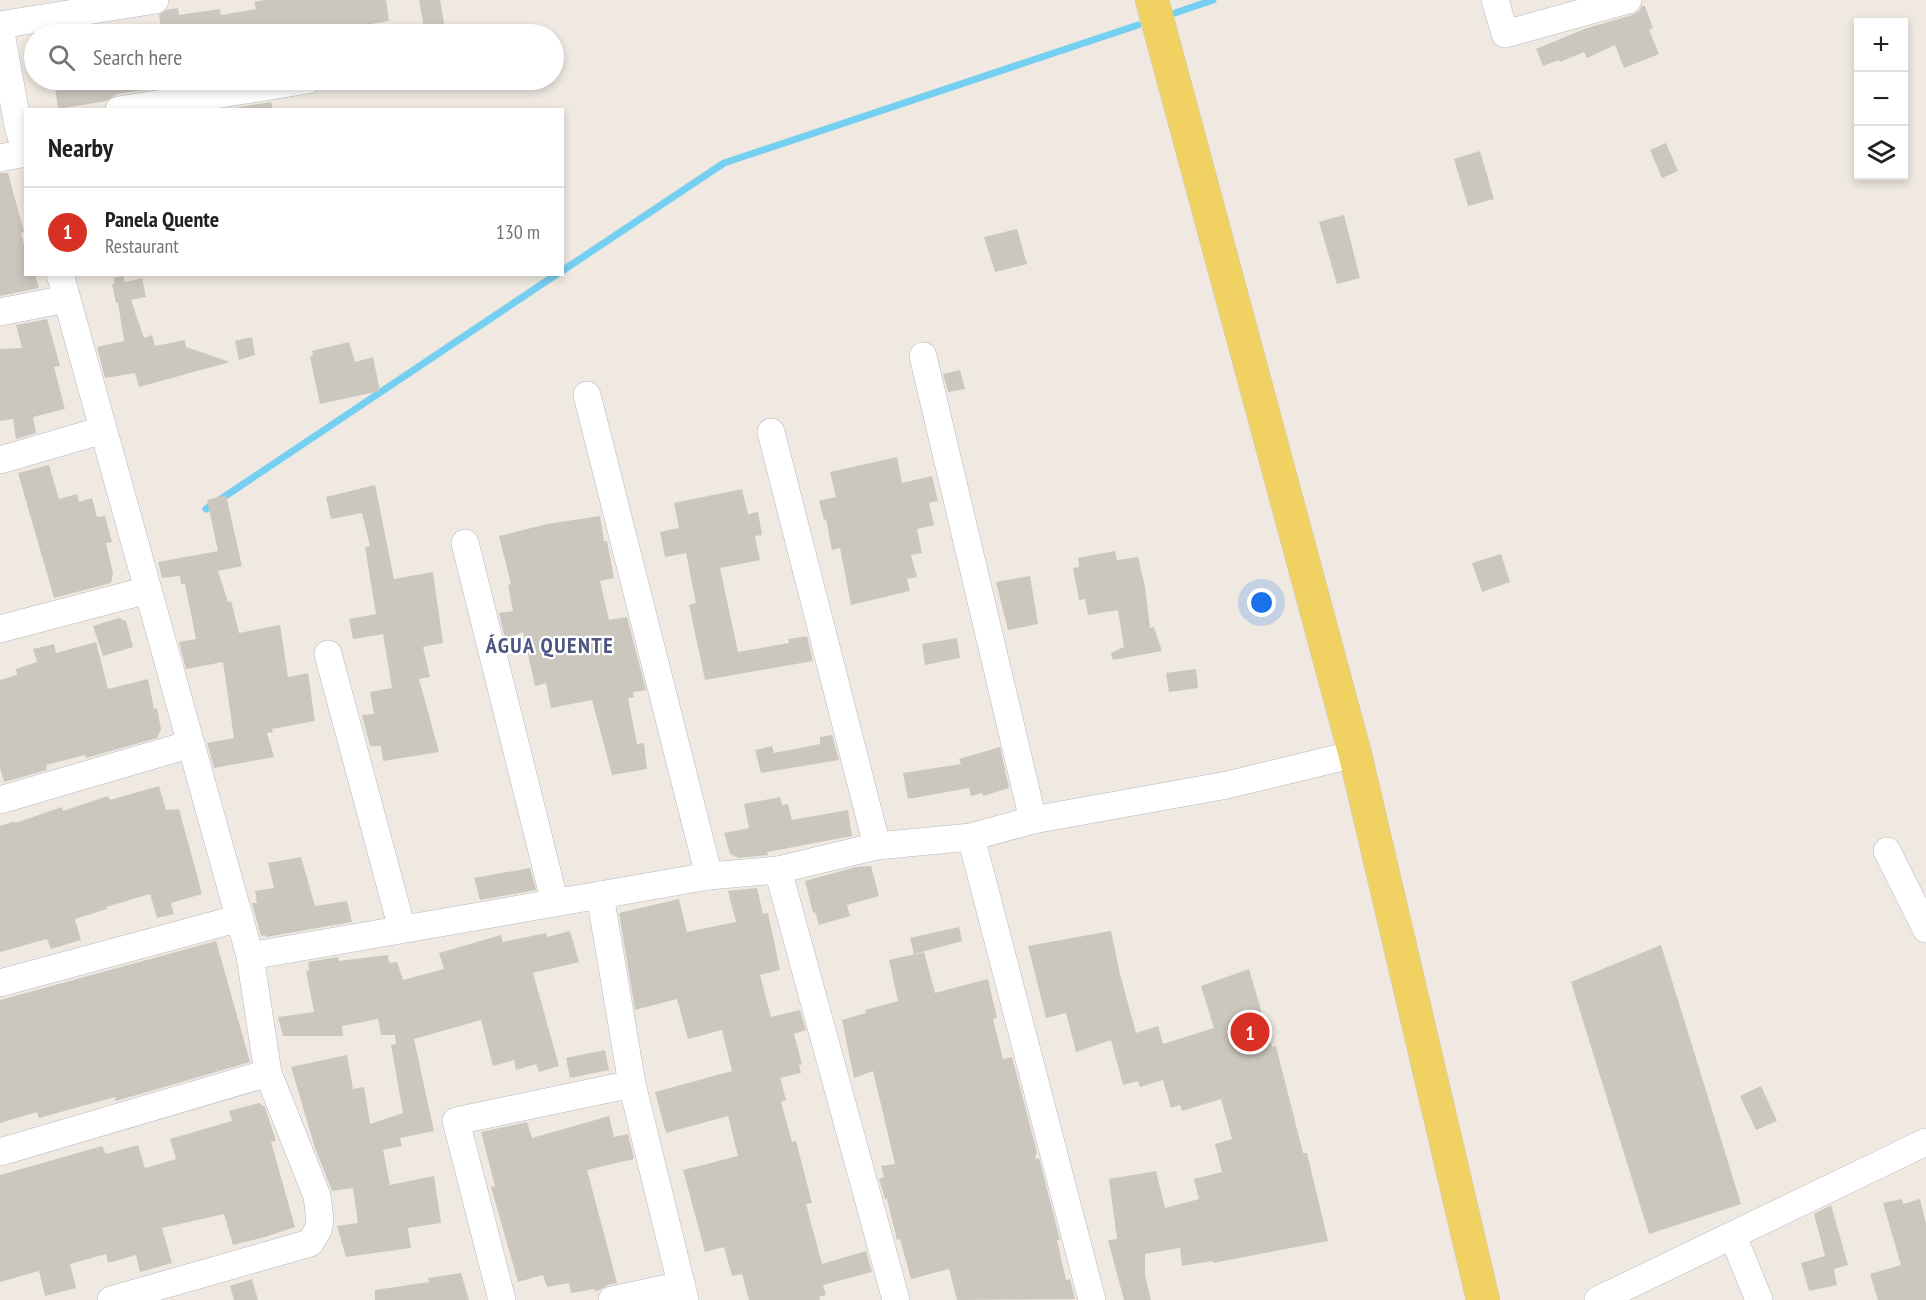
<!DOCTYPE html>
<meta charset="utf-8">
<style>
:root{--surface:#fff;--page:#f2f2f2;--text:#202124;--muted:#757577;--line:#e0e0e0;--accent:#d93025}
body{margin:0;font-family:"PT Sans Narrow",sans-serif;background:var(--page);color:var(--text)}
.controls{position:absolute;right:18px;top:18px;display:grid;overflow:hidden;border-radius:0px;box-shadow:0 3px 9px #0003}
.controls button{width:54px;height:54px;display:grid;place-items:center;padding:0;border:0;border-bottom:2px solid var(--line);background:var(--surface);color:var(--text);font:30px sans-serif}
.you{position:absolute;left:1262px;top:603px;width:21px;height:21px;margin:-15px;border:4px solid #fff;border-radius:50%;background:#1a73e8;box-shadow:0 0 0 9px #1a73e833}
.badge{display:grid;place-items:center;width:39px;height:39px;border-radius:50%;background:var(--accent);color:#fff;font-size:20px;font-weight:700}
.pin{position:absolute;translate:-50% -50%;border:3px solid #fff;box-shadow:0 2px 6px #0006}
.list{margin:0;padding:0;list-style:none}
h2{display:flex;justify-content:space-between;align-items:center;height:78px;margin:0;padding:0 24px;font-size:26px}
h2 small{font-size:20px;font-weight:400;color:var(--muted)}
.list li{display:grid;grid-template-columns:39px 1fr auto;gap:18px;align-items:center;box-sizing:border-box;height:90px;padding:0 24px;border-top:2px solid var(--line)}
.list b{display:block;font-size:22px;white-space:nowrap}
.list p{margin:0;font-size:20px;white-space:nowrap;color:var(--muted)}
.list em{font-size:20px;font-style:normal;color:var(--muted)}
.icon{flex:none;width:33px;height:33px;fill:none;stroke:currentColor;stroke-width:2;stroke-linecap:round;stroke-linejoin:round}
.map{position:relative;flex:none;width:1926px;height:1300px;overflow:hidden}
.search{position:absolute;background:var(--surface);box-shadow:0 3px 9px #0003;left:24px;top:24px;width:540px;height:66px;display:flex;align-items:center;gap:15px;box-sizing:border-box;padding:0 21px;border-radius:33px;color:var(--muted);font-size:22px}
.panel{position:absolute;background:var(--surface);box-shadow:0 3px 9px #0003;left:24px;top:108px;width:540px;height:168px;border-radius:0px}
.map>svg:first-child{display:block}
</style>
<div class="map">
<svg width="1926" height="1300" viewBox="0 0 1926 1300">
<rect width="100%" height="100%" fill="#efe9e1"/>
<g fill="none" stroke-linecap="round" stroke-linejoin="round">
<g stroke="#75cff0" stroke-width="7">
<path d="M 1175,13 L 1213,0"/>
<path d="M 562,271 L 724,163 L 1138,25"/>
<path d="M 206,509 L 557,274"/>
</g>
</g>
<g fill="#cbc7bf">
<path d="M 264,0 L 386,0 L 389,21 L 346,28 L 346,34 L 162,34 L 159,15 L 166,10 L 178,8 L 179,15 L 220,9 L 221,15 L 256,9 L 254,2 Z"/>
<path d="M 419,0 L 440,0 L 446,34 L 425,34 Z"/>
<path d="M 1642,6 L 1645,6 L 1653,28 L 1649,30 L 1659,54 L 1624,68 L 1615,45 L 1587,58 L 1584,52 L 1560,62 L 1559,60 L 1543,66 L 1536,49 L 1587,28 L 1632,15 L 1639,11 Z"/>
<path d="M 54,80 L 178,80 L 178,85 L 117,94 L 107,101 L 58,109 Z"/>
<path d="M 271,102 L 273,110 L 239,110 L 239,107 Z"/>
<path d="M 1666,143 L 1678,171 L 1662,178 L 1650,150 Z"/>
<path d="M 1480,151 L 1494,199 L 1468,206 L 1454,159 Z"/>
<path d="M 0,173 L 8,173 L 24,232 L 21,233 L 26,253 L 26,274 L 35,274 L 39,288 L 0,296 Z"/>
<path d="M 1344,215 L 1360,278 L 1337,284 L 1319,222 Z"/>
<path d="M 1017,229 L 1027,264 L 995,272 L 984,237 Z"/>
<path d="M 123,276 L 125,282 L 142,278 L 146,297 L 131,300 L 144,338 L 152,335 L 155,346 L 185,340 L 186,347 L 230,362 L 139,387 L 135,373 L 105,378 L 97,347 L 124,341 L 118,303 L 116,303 L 112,284 L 114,284 L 114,278 Z"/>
<path d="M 47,319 L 60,366 L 54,367 L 65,409 L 33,417 L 36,433 L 16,439 L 13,419 L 0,421 L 0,349 L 22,348 L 16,325 Z"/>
<path d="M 252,337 L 255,355 L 239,360 L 235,341 Z"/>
<path d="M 349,342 L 355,362 L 373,357 L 380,391 L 320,404 L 310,357 L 313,356 L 312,351 Z"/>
<path d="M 960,370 L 965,389 L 948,392 L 943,374 Z"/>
<path d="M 897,457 L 902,483 L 932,476 L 938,501 L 929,503 L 934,525 L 917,529 L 922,553 L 911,555 L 917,577 L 907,579 L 910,591 L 851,605 L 840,548 L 832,550 L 826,519 L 824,520 L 819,501 L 836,497 L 830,472 Z"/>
<path d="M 49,465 L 59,499 L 77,494 L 79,502 L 92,498 L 97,517 L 105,516 L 112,542 L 106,543 L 113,573 L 111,583 L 54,598 L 18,473 Z"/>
<path d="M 375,485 L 394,579 L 433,572 L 443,643 L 423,647 L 430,677 L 419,679 L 439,752 L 383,761 L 381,746 L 370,746 L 362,715 L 374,714 L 370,692 L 392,688 L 383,634 L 353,639 L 349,619 L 376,614 L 365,547 L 370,546 L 362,513 L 331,519 L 326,497 Z"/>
<path d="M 742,489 L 748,514 L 758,512 L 762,535 L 755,536 L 760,560 L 720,568 L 738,652 L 789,643 L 788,639 L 807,636 L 813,661 L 705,680 L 689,605 L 696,603 L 686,553 L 665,557 L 660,532 L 679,528 L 674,503 Z"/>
<path d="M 226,495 L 242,566 L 218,571 L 228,602 L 231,601 L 239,633 L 280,625 L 288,677 L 308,673 L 315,721 L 272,729 L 273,732 L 267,733 L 274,757 L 214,768 L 207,743 L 234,738 L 223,662 L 186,669 L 179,642 L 196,639 L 185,584 L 181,584 L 180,576 L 162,578 L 158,562 L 218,551 L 207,500 Z"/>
<path d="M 600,516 L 604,541 L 607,541 L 614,578 L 600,581 L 609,620 L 627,617 L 646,690 L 633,692 L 634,697 L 628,698 L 637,744 L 644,743 L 647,769 L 612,775 L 592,700 L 551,708 L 546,683 L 535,686 L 523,632 L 505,639 L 499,613 L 513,611 L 508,585 L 511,584 L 499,536 L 547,524 Z"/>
<path d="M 1115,551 L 1117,560 L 1138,557 L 1145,587 L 1150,628 L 1154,627 L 1162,651 L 1113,660 L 1111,653 L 1124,647 L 1118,610 L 1088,615 L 1085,599 L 1079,600 L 1073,568 L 1079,567 L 1078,558 Z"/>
<path d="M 1501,554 L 1510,582 L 1482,592 L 1472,563 Z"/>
<path d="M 1030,576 L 1038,624 L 1008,630 L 996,582 Z"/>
<path d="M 119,618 L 126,621 L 133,647 L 103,656 L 93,626 Z"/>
<path d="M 957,638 L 960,658 L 925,665 L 922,644 Z"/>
<path d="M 96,642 L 108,689 L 148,679 L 154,709 L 157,708 L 161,729 L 157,738 L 86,758 L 85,755 L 46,765 L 47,770 L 4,782 L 0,768 L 0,680 L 17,675 L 16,669 L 37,662 L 33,649 L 54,644 L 56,653 Z"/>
<path d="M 1196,669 L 1198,688 L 1169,692 L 1166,673 Z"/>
<path d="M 832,735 L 839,760 L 761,773 L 755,750 L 772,746 L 774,753 L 820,744 L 820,737 Z"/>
<path d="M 1000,747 L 1009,788 L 983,796 L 982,793 L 971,796 L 969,788 L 908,799 L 903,773 L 961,764 L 959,759 Z"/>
<path d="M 159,786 L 166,810 L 179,809 L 202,894 L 171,903 L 174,914 L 157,918 L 150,894 L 106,907 L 107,909 L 75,919 L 81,940 L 51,949 L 47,939 L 0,952 L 0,826 L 15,821 L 15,823 L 62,807 L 63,811 L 108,796 L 110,800 Z"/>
<path d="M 780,797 L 782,805 L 788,804 L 792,820 L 848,810 L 852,836 L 767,852 L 768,855 L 739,858 L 730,854 L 724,833 L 749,828 L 744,804 Z"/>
<path d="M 301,857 L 315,906 L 347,901 L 352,922 L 266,937 L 265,935 L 261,936 L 252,903 L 257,903 L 255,891 L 274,888 L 268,863 Z"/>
<path d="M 871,866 L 879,896 L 847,905 L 850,916 L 819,925 L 815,912 L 813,913 L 805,881 L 856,867 Z"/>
<path d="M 530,868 L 536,890 L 480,900 L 474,878 Z"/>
<path d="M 757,888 L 763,914 L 768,913 L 780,970 L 760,975 L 771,1017 L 800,1010 L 806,1030 L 794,1034 L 802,1064 L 799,1065 L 801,1073 L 780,1078 L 786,1100 L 781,1102 L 792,1142 L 796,1141 L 812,1203 L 806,1204 L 822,1264 L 866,1251 L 872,1272 L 823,1285 L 826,1295 L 819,1297 L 820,1300 L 749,1300 L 742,1274 L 732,1276 L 724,1247 L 705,1252 L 683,1170 L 738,1156 L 728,1116 L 666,1133 L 655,1092 L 732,1071 L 722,1030 L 688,1039 L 677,999 L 635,1010 L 619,913 L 679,899 L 687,932 L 736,922 L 728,891 Z"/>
<path d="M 959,927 L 962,941 L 914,954 L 910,938 Z"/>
<path d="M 570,931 L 579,962 L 533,973 L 559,1066 L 539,1072 L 536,1064 L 516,1070 L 514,1060 L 493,1066 L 481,1020 L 414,1039 L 434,1131 L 400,1138 L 402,1146 L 383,1150 L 390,1185 L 434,1176 L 441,1223 L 408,1228 L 411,1248 L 346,1257 L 337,1226 L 358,1223 L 353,1188 L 332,1191 L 315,1148 L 291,1067 L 347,1055 L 353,1089 L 364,1087 L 370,1124 L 403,1113 L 391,1045 L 396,1044 L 395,1035 L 381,1035 L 378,1019 L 342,1026 L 343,1036 L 283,1036 L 278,1017 L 314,1012 L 306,971 L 309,970 L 308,962 L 338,957 L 339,961 L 388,955 L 389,963 L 397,962 L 403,980 L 444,969 L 439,953 L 501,935 L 503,942 L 546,933 L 547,937 Z"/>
<path d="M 1111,931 L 1120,974 L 1136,1033 L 1158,1026 L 1163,1044 L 1214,1028 L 1201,986 L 1249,969 L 1272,1047 L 1276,1046 L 1303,1153 L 1307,1153 L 1328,1241 L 1213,1263 L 1213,1261 L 1182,1266 L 1180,1248 L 1145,1254 L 1145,1275 L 1151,1300 L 1124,1300 L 1108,1240 L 1117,1239 L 1109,1179 L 1156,1171 L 1165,1208 L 1199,1199 L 1194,1179 L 1222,1172 L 1215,1144 L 1232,1139 L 1221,1099 L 1182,1111 L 1180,1105 L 1171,1108 L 1163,1080 L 1140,1087 L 1138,1081 L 1123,1085 L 1111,1040 L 1076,1052 L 1066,1013 L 1046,1018 L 1028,946 Z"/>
<path d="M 216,941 L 250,1062 L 116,1101 L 115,1097 L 39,1118 L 37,1112 L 0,1123 L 0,1000 Z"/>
<path d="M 1661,945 L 1741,1204 L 1649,1234 L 1571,982 Z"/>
<path d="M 924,952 L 935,993 L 988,979 L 997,1018 L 993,1019 L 1003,1059 L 1012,1057 L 1037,1152 L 1035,1159 L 1039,1158 L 1060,1240 L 1057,1240 L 1066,1280 L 1070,1279 L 1075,1299 L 957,1300 L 949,1269 L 911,1279 L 900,1239 L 897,1240 L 887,1199 L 885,1199 L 879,1179 L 884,1177 L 881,1166 L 895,1164 L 873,1071 L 854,1078 L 842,1020 L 866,1013 L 865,1010 L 898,1001 L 889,960 Z"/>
<path d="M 605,1050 L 609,1070 L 570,1078 L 566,1058 Z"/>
<path d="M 1761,1086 L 1777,1121 L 1756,1130 L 1740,1096 Z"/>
<path d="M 259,1103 L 265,1107 L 276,1141 L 271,1142 L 295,1227 L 265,1237 L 233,1245 L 224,1214 L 162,1228 L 172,1263 L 140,1272 L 136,1255 L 108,1263 L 106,1254 L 70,1264 L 76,1288 L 45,1296 L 39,1271 L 0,1282 L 0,1175 L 102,1146 L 106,1154 L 138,1145 L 145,1168 L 176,1159 L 170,1139 L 232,1121 L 229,1111 Z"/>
<path d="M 609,1116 L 614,1137 L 628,1134 L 634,1159 L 587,1170 L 617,1283 L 608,1285 L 600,1290 L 595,1291 L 594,1289 L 571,1293 L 569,1283 L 547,1287 L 543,1275 L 518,1282 L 491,1187 L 495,1186 L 481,1132 L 527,1122 L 532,1138 Z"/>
<path d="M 1902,1199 L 1903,1204 L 1920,1199 L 1926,1224 L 1926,1300 L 1878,1300 L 1870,1274 L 1901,1265 L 1883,1203 Z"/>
<path d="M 1831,1205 L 1848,1265 L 1834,1269 L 1837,1285 L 1809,1291 L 1801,1263 L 1825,1256 L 1814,1214 Z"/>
<path d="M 461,1273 L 469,1300 L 375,1300 L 375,1290 L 429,1282 L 428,1278 Z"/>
<path d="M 252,1279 L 258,1300 L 234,1300 L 230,1286 Z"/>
</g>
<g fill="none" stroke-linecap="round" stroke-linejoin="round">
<defs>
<g id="minor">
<path d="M 1495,0 L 1505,34 L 1628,0"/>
<path d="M 0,25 L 155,0"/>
<path d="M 0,27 L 18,126 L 26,153"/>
<path d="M 119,110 L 308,80"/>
<path d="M 0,158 L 26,153"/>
<path d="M 60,274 L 250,956 L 268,1073 L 317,1196 L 320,1220 L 318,1230 L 310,1243 L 111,1300"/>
<path d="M 0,312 L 66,299"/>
<path d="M 923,356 L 1033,820"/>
<path d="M 587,395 L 709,876"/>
<path d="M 771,432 L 877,846"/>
<path d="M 0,460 L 103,430"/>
<path d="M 465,543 L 555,903"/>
<path d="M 0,629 L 148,590"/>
<path d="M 328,654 L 402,929"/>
<path d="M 0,800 L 191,744"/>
<path d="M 971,837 L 1092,1300"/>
<path d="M 1887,851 L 1926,929"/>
<path d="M 778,870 L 896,1300"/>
<path d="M 600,895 L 632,1084 L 685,1300"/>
<path d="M 250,956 L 709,876 L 778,870 L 877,846 L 971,837 L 1033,820 L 1227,785 L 1355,754"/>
<path d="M 0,983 L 240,918"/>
<path d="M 0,1152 L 268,1073"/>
<path d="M 1733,1236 L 1759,1300"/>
<path d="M 502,1300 L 456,1121 L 632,1084"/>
<path d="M 612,1300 L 682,1285"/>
<path d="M 1598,1300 L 1926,1142"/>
</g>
<path id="major" d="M 1152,0 L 1355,754 L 1483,1300"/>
</defs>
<use href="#minor" stroke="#b4b7c1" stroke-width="28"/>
<use href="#major" stroke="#c9c9c9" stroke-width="34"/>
<use href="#minor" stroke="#fff" stroke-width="27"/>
<use href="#major" stroke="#f2d163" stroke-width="33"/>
</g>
<g text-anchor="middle" stroke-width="4.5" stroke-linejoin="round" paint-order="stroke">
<g font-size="22" font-weight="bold" letter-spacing="1.5" fill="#4d5680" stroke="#fff">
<text x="550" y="653">ÁGUA QUENTE</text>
</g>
</g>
</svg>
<div class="controls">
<button>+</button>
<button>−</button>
<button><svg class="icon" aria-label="layers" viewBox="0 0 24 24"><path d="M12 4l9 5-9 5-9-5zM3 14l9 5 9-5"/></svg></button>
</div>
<div class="you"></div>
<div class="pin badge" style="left:1250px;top:1032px">1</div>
<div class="search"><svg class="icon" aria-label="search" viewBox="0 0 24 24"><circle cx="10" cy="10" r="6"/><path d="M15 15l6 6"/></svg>Search here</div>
<section class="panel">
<h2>Nearby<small></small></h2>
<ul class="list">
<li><span class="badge">1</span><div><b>Panela Quente</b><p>Restaurant</p></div><em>130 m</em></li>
</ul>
</section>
</div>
